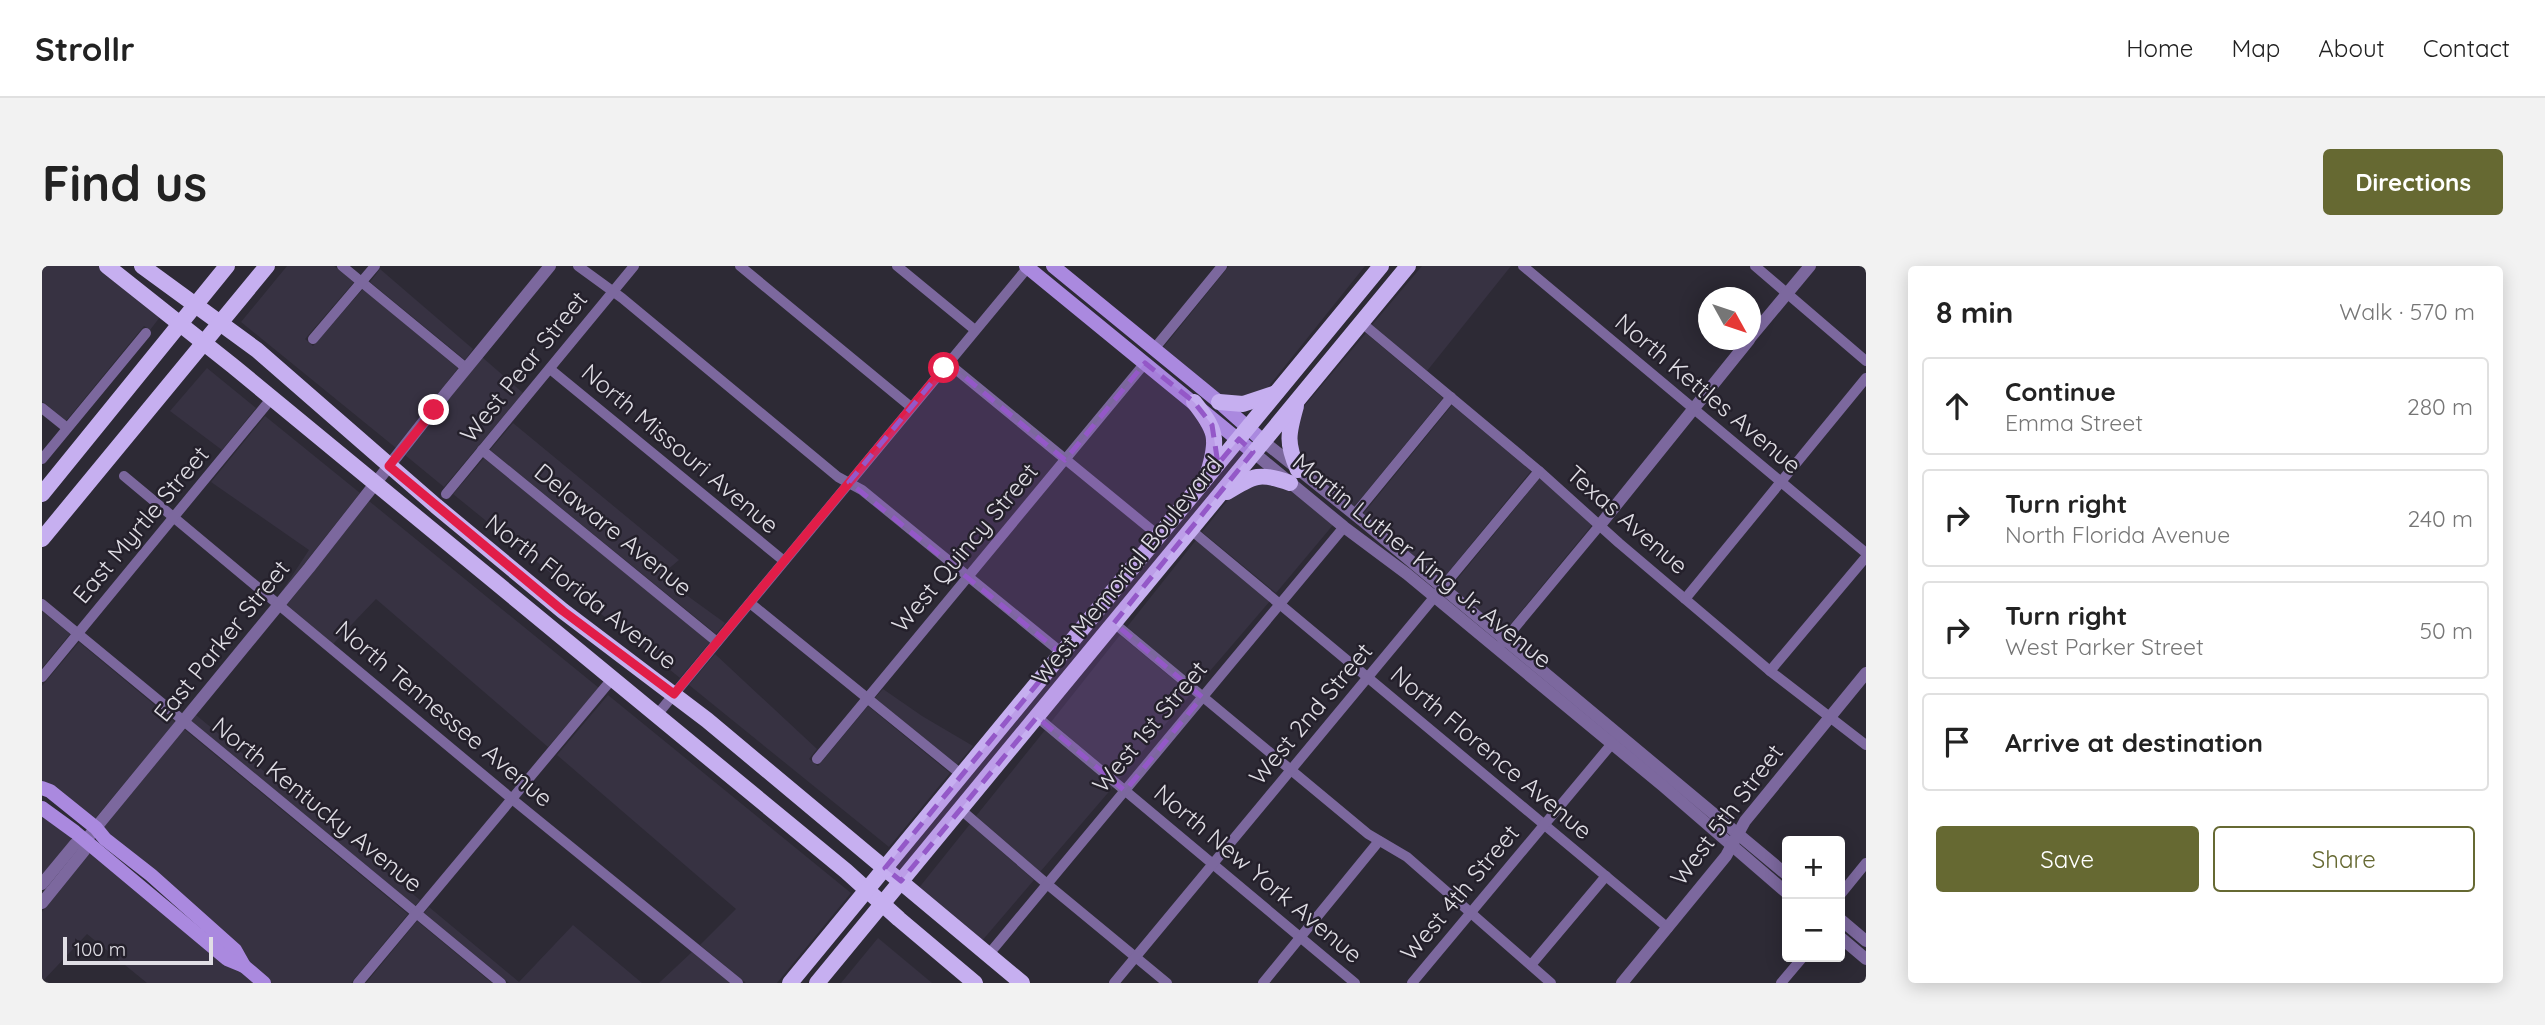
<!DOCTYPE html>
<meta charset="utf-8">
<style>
:root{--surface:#fff;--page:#f2f2f2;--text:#222;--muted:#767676;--line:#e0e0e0;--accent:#666932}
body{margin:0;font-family:Quicksand,sans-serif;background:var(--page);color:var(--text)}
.controls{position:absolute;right:21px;bottom:21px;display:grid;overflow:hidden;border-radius:7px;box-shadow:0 4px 18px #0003}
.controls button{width:63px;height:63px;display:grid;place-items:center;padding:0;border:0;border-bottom:2px solid var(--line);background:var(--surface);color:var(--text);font:35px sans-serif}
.compass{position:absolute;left:1656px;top:21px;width:63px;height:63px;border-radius:50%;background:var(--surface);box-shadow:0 4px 18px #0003;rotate:130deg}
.scale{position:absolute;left:21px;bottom:18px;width:150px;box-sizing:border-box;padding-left:7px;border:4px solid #e0dee5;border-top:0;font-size:19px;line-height:24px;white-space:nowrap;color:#e0dee5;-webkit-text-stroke:5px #24202b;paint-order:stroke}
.stop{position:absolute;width:21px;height:21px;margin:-16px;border:5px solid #e11d48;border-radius:50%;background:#fff}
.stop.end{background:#e11d48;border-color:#fff;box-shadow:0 2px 7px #0008}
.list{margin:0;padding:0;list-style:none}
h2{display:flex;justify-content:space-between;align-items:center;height:91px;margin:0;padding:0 28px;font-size:30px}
h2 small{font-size:23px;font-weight:400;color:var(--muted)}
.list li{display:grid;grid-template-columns:46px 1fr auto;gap:21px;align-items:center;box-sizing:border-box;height:98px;margin:0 14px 14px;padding:0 14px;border:2px solid var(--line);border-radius:7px}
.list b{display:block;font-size:26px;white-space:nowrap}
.list p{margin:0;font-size:23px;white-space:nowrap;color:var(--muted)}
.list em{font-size:23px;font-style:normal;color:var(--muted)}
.actions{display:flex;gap:14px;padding:21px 28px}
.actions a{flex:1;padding:16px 0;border:2px solid var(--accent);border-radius:7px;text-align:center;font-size:24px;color:var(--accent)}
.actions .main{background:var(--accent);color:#fff}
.icon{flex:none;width:38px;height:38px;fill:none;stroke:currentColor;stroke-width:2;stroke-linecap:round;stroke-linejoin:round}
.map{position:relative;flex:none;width:1824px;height:717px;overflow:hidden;border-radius:7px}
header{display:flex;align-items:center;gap:42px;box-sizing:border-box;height:98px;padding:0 35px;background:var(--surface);border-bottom:2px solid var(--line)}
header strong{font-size:33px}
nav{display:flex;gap:38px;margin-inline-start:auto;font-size:24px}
.intro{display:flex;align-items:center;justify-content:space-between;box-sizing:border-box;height:168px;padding:0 42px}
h1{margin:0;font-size:49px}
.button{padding:18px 32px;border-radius:7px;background:var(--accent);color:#fff;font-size:24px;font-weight:700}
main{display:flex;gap:42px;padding:0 42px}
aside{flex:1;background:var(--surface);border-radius:7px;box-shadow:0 4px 18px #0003}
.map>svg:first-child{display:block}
</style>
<header>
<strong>Strollr</strong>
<nav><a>Home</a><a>Map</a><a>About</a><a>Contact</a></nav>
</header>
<div class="intro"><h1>Find us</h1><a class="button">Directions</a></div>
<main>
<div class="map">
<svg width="1824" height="717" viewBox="0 0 1824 717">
<rect width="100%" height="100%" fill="#2d2a35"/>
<g fill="#373242">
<path d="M 0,0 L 57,0 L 118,51 L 108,64 L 102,60 L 24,155 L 0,135 Z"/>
<path d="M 245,0 L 292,0 L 312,16 L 263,73 L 271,80 L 321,23 L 416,102 L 354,182 L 199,56 Z"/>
<path d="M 1187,0 L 1323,0 L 1223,125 L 1210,130 L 1179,131 L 1120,83 Z"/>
<path d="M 1380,0 L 1469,0 L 1385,105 L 1330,59 Z"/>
<path d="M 338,3 L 431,83 L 423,94 L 328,16 Z"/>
<path d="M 1324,67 L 1401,132 L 1312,241 L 1261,201 L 1252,173 L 1259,144 Z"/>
<path d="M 440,91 L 481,127 L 402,221 L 363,189 Z"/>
<path d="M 165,102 L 214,142 L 180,184 L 128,145 Z"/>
<path d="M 1410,139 L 1489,205 L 1399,315 L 1321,248 Z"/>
<path d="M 223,150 L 318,227 L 236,331 L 267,284 L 169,216 Z"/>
<path d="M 471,157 L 637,294 L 618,310 L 683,357 L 674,368 L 448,184 Z"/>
<path d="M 442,192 L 668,376 L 638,412 L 411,228 Z"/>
<path d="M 1498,212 L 1550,259 L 1462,366 L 1408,322 Z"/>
<path d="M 1215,215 L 1245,222 L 1291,259 L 1234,327 L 1160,266 L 1189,230 Z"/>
<path d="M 327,235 L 557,422 L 506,481 L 334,333 L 291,378 L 245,339 Z"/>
<path d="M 1154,274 L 1228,335 L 1155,420 L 1085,361 Z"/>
<path d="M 0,345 L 28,368 L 0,402 Z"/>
<path d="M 1078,369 L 1149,428 L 1077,513 L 1009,456 Z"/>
<path d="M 37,376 L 133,456 L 52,554 L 0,516 L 0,420 Z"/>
<path d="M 673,388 L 775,483 L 767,493 L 776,500 L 826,440 L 908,507 L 847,581 L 647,419 Z"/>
<path d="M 841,423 L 880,450 L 931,480 L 915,499 L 833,432 Z"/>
<path d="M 566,429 L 809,627 L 735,717 L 704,717 L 658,679 L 694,643 L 515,489 Z"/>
<path d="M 154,449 L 378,634 L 373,640 L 148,455 Z"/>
<path d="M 142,463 L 366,648 L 309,717 L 230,717 L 61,562 Z"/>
<path d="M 1003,464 L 1071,521 L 998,606 L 934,550 Z"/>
<path d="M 0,548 L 33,572 L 0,609 Z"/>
<path d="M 928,558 L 992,614 L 939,676 L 876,623 Z"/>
<path d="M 48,586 L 198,704 L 214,717 L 105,717 L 45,668 L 0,716 L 0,646 Z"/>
<path d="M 387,641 L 477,716 L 531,659 L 600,717 L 467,717 L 382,647 Z"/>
<path d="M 375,655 L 450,717 L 324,717 Z"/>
<path d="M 836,672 L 890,717 L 799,717 Z"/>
<path d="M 650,686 L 688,717 L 617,717 Z"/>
</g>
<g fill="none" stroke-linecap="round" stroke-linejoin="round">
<g stroke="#7c689e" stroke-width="10">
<path d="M 300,0 L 424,102"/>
<path d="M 536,0 L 580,32 L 796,211 L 820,224 L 1020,387"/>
<path d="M 698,0 L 869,141"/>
<path d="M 855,0 L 933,64"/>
<path d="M 1481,0 L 1824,287"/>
<path d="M 1713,0 L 1824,95"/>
<path d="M 1320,57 L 1497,205 L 1577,277 L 1728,405 L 1824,479"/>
<path d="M 271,73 L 333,0"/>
<path d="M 1112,83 L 1180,0"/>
<path d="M 906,97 L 1117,270"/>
<path d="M 508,103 L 742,295"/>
<path d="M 0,142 L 25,162"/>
<path d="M 440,184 L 675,376"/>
<path d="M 0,193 L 104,67"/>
<path d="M 82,210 L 470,533 L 696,717"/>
<path d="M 404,228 L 592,0"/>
<path d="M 1313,248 L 1409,131"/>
<path d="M 1149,264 L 1626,662"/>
<path d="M 1643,333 L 1824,112"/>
<path d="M 708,337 L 920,509"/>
<path d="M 0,338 L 459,717"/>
<path d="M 1072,357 L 1326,568 L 1365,591 L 1509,717"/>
<path d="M 1460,377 L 1558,259"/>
<path d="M 1728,405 L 1824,291"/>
<path d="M 0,411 L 229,133"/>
<path d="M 614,450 L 987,0"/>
<path d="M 995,451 L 1313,717"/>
<path d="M 775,493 L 1103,97"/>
<path d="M 918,543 L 1005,618 L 1125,717"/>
<path d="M 1798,629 L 1824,597"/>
<path d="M 947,688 L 1302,261"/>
<path d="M 1489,699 L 1564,610"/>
<path d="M 316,717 L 570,413"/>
<path d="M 1072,717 L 1497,205"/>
<path d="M 1221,717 L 1337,575"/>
<path d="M 1370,717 L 1573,474"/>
<path d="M 1739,717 L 1761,691"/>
</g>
<g stroke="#7c689e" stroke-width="12">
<path d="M 1708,72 L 1768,0"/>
<path d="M 1221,175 L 1322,256 L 1745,609"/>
<path d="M 1211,186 L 1302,261 L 1365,308 L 1621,520 L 1745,627"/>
<path d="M 1558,259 L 1707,74"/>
<path d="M 0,618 L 33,578 L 43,575"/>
<path d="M 0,637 L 42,585 L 43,575 L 61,553 L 267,302 L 405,126 L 508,0"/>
<path d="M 1798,653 L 1824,675"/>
<path d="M 1798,671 L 1824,693"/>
<path d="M 1580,717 L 1684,590 L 1703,555 L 1824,407"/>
</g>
<g stroke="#aa89df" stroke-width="14">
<path d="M 984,0 L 1211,186"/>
<path d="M 1011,0 L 1177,136 L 1221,175"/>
<path d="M 0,522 L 8,525 L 54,562 L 63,573 L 109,609 L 193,684 L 202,700"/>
<path d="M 0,542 L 33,566 L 185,693 L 202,700 L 222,717"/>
</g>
<g stroke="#c6aff0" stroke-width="16">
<path d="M 65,0 L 191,100 L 804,605 L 857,653 L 933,717"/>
<path d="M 100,0 L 215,84 L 394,240 L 521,345 L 665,454 L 980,717"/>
<path d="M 1152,136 C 1174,164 1177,172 1166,207"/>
<path d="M 1177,136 L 1201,138 L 1234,127"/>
<path d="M 1254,140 C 1246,168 1244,177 1256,204"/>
<path d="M 1185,226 C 1212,209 1218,206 1248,217"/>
<path d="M 0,228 L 185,0"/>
<path d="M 0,273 L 225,0"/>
<path d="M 748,717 L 1339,0"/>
<path d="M 775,717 L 1366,0"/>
</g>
</g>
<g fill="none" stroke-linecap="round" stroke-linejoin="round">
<path stroke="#e11d48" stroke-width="9" d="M 392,144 L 347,200 L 521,345 L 632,428 L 902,102"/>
</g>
<path fill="#9458c8" fill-opacity="0.2" stroke="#9458c8" stroke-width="5" stroke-dasharray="14 9" stroke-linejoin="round" d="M 906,97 L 1023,194 L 1103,97 L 1152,136 L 1170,159 L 1176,198 L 1197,173 L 1211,186 L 1072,357 L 1160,431 L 1083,525 L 995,451 L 859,615 L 843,602 L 1020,388 L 807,216 Z"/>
<g text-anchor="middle" stroke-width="5" stroke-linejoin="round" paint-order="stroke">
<g font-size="24" fill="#e0dee5" stroke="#24202b">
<text transform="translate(482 101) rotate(-51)" y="8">West Pear Street</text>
<text transform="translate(1666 128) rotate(40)" y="8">North Kettles Avenue</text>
<text transform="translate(638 183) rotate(40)" y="8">North Missouri Avenue</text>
<text transform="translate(1585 254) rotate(41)" y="8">Texas Avenue</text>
<text transform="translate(99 259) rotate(-50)" y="8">East Myrtle Street</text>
<text transform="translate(571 264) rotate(39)" y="8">Delaware Avenue</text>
<text transform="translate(923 282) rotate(-50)" y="8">West Quincy Street</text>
<text transform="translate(1380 295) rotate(39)" y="8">Martin Luther King Jr. Avenue</text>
<text transform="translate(1085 305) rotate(-51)" y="8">West Memorial Boulevard</text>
<text transform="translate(539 326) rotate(38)" y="8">North Florida Avenue</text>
<text transform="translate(180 375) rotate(-51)" y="8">East Parker Street</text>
<text transform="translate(402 448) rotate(40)" y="8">North Tennessee Avenue</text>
<text transform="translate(1269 448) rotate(-50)" y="8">West 2nd Street</text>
<text transform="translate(1108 461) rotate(-50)" y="8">West 1st Street</text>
<text transform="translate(1449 487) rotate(40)" y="8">North Florence Avenue</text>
<text transform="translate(275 539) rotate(39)" y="8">North Kentucky Avenue</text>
<text transform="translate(1685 549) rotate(-53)" y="8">West 5th Street</text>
<text transform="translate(1216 608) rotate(40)" y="8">North New York Avenue</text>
<text transform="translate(1418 627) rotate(-50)" y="8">West 4th Street</text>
</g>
</g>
</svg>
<div class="controls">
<button>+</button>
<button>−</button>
</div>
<svg class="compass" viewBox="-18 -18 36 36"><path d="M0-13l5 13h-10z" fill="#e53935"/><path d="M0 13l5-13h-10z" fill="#767676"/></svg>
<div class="scale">100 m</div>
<div class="stop" style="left:902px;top:102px"></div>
<div class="stop end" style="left:392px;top:144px"></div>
</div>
<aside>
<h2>8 min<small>Walk · 570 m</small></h2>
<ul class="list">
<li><svg class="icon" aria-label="ahead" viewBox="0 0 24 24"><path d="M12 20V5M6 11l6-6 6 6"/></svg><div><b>Continue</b><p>Emma Street</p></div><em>280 m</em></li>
<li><svg class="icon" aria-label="right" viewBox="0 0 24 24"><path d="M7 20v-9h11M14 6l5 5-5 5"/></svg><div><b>Turn right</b><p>North Florida Avenue</p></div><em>240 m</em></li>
<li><svg class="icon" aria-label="right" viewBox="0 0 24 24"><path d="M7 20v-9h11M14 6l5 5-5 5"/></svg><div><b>Turn right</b><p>West Parker Street</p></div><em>50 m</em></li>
<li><svg class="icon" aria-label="arrive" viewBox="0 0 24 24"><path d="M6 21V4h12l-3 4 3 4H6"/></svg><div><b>Arrive at destination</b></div></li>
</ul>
<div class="actions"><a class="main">Save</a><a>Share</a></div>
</aside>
</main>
